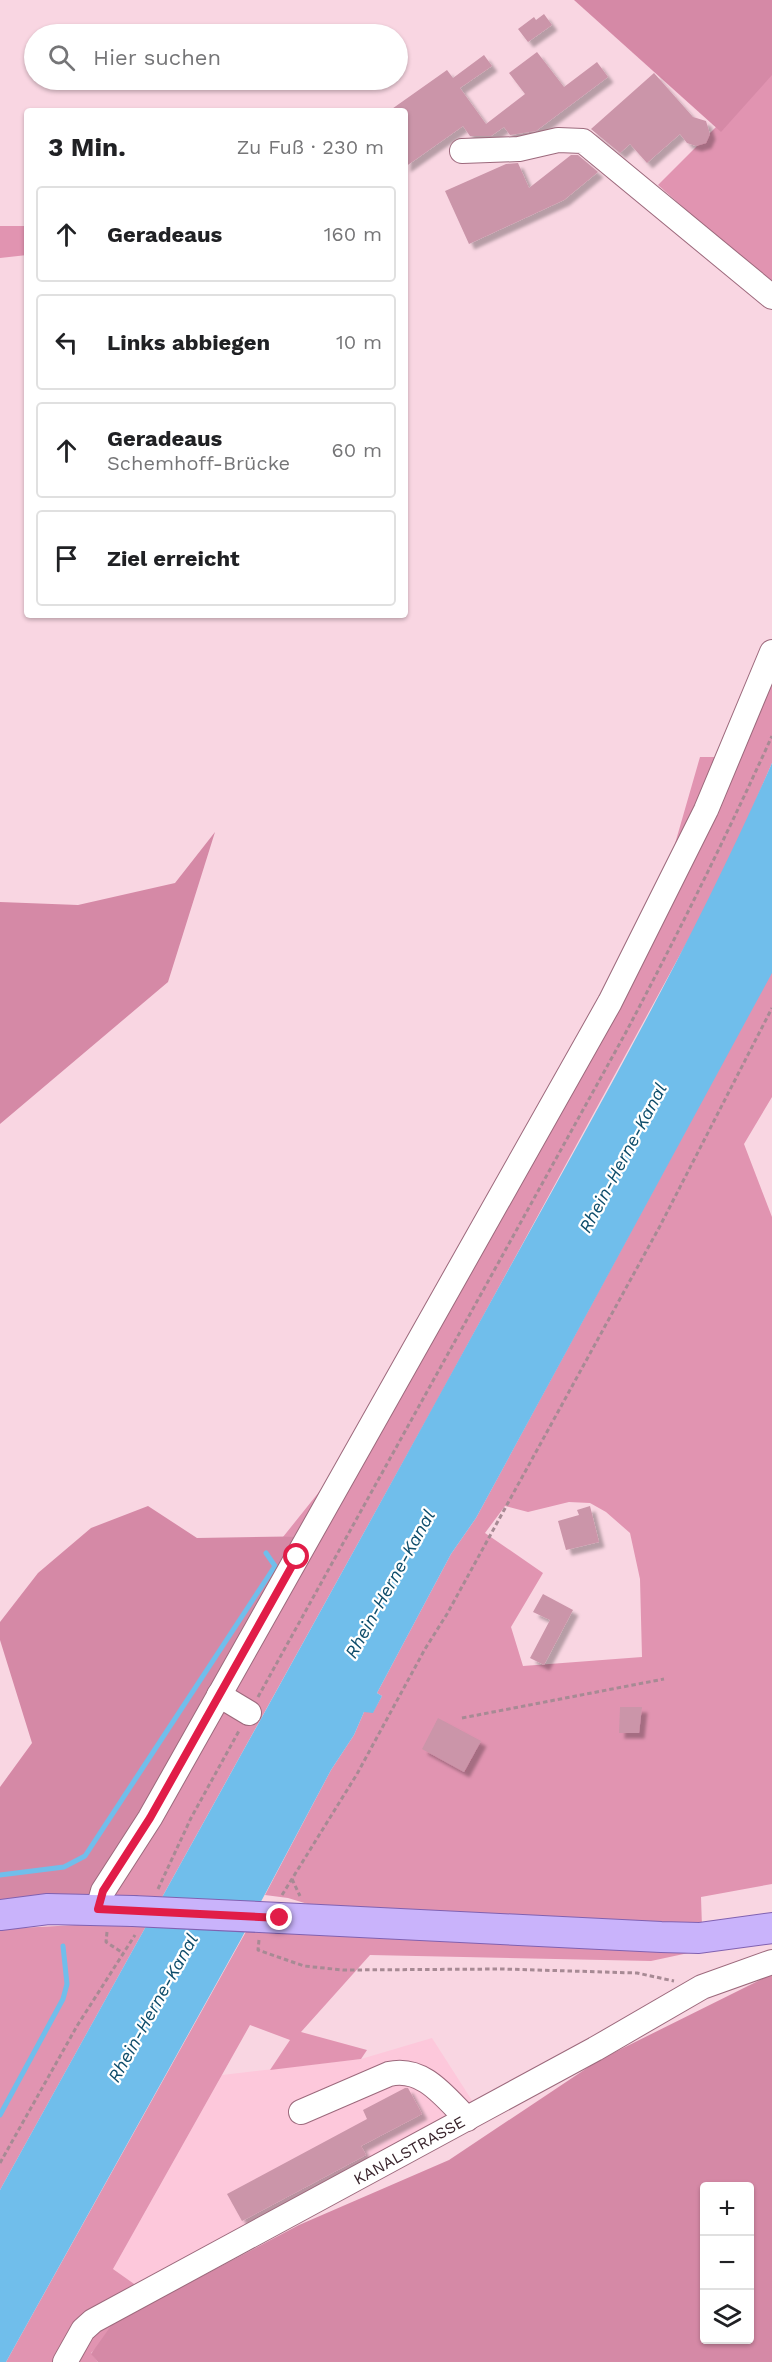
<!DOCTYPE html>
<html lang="de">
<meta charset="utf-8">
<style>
:root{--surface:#fff;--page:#f2f2f2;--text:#202124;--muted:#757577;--line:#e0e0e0}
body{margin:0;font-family:"Work Sans",sans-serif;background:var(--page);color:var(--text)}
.controls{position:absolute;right:18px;bottom:18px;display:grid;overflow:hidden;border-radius:6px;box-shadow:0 2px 4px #0004}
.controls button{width:54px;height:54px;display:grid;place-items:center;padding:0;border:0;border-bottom:2px solid var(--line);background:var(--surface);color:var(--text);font:30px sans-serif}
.stop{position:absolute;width:18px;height:18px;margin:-14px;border:4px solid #e11d48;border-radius:50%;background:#fff}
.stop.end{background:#e11d48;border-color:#fff;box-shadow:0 2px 6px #0008}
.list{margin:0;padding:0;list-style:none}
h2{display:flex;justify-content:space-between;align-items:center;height:78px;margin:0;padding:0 24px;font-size:26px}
h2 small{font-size:20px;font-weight:400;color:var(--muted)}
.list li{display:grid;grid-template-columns:39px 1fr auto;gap:18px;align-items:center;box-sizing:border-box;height:96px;margin:0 12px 12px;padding:0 12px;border:2px solid var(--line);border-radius:6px}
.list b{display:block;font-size:22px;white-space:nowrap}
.list p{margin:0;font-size:20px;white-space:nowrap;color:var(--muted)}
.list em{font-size:20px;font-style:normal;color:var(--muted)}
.icon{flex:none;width:33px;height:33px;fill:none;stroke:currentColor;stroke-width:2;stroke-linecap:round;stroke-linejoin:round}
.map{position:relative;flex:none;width:772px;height:2362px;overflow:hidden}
.search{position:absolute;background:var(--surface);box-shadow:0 2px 4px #0004;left:24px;top:24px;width:384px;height:66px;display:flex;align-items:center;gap:15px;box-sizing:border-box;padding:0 21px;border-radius:33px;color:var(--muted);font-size:22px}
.panel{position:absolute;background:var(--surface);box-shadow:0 2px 4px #0004;left:24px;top:108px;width:384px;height:510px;border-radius:6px}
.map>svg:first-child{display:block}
</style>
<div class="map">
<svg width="772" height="2362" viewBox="0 0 772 2362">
<defs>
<filter id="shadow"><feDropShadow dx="5.5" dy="5.5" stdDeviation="1.5" flood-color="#0004"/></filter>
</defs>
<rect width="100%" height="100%" fill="#f9d6e2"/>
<path fill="#fdc8db" d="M 432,2038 L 473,2102 L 137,2286 L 113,2269 L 222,2075 L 361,2059 Z"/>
<g fill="#e194b1" fill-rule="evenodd">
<path d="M 772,71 L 772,286 L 658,185 Z"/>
<path d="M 0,226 L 27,226 L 27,255 L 0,258 Z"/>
<path d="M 772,677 L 772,763 L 742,832 L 699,920 L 439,1397 L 0,2190 L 0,1929 L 96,1924 L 319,1536 L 283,1537 L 323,1487 L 418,1340 L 666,875 L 700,757 L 737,757 Z"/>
<path d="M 772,971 L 772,1097 L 744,1144 L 772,1217 L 772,1884 L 701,1897 L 702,1927 L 321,1908 L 288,1898 L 265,1895 L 331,1770 L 354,1735 L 364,1712 L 373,1712 L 382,1696 L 377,1693 L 451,1554 L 476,1518 ZM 569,1502 L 590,1503 L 606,1512 L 630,1533 L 640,1579 L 642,1657 L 523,1666 L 511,1627 L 543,1573 L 485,1533 L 505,1506 L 528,1512 Z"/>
<path d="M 248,1928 L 693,1952 L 651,1961 L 370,1955 L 301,2032 L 367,2050 L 361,2059 L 270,2070 L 290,2040 L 250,2025 L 113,2269 L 137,2286 L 151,2302 L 91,2353 L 98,2362 L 6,2362 Z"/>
</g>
<g fill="#d589a6" fill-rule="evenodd">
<path d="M 574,0 L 772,0 L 772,75 L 721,132 Z"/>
<path d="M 215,832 L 168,982 L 0,1124 L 0,902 L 78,905 L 175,883 Z"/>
<path d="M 148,1506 L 197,1538 L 320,1536 L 98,1909 L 0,1915 L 0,1787 L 32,1743 L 0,1640 L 0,1622 L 38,1573 L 91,1528 Z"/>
<path d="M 772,1974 L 772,2362 L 98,2362 L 91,2354 L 113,2323 L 299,2225 L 449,2160 L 599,2060 ZM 704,2186 L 750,2186 L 750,2340 L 704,2340 Z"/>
</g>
<path fill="#70beeb" d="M 772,763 L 772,973 L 476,1518 L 451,1554 L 377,1693 L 382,1696 L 373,1713 L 364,1712 L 354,1735 L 331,1770 L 240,1941 L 6,2362 L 0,2362 L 0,2190 C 163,1895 327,1601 489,1305 C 587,1127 690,950 772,763 Z"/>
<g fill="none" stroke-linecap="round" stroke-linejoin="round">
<g stroke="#70beeb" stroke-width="5">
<path d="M 0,1875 L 64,1867 L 85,1856 L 275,1566 L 266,1553"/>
<path d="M 0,2115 L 63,1999 L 67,1984 L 63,1946"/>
</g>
</g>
<g fill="#cb95a9" filter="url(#shadow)">
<path d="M 544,14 L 552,25 L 528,42 L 518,29 L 534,17 L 536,20 Z"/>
<path d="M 537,52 L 564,87 L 597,62 L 608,77 L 536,131 L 510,135 L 504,127 L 491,136 L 470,136 L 463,126 L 405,167 L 405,111 L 389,111 L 447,70 L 453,78 L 484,55 L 492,66 L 460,88 L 486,124 L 525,94 L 509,73 Z"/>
<path d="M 654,73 L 693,117 L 706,121 L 710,134 L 706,143 L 696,146 L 687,143 L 680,134 L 647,163 L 630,144 L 620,153 L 591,129 Z"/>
<path d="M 571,155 L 578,155 L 598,172 L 564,200 L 469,244 L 445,191 L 506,164 L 518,163 L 529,188 Z"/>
<path d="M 590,1506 L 599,1542 L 566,1550 L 558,1521 L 579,1515 L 577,1510 Z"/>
<path d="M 543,1594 L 573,1610 L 544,1665 L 530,1658 L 550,1620 L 533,1612 Z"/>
<path d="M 620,1707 L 642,1707 L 639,1733 L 619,1733 Z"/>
<path d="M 438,1718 L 481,1741 L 464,1772 L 422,1749 Z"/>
<path d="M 405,2088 L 408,2088 L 422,2114 L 361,2146 L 366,2155 L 242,2221 L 227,2194 L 367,2119 L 363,2110 Z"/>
</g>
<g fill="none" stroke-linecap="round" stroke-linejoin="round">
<defs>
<g id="minor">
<path d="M 462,151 L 519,149 L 558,140 L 583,141 L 772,297"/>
<path d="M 219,1695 L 249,1713"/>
<path d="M 98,1909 L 103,1891 L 150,1818 L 610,1002 L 706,810 L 772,652"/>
<path d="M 301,2112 L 389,2074 C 423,2066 445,2097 467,2119"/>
<path d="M 65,2362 L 83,2330 L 93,2321 L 595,2049 L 702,1987 L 772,1962"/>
</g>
<g id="major">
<path d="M 0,1915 L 48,1909 L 133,1911"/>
<path d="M 280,1918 L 661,1937 L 699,1938 L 772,1928"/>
</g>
</defs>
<use href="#minor" stroke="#9c697c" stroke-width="26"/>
<use href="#major" stroke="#8061b1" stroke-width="32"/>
<g stroke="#a78a94" stroke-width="3" stroke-dasharray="4.5 3" stroke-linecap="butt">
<path d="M 258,1697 L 625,1034 C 677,936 726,837 772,736"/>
<path d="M 462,1718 L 664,1679"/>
<path d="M 292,1879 L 300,1896"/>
<path d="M 158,1889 L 191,1818 L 240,1729"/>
<path d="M 282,1895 L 357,1774 L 425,1649 L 447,1614 L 660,1226 L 772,1008"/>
<path d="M 107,1932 L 106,1942 L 123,1953"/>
<path d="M 259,1940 L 258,1950 L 304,1966 L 343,1970 L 503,1969 L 637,1973 L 674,1981"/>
<path d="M 0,2163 L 77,2026 L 135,1935"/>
</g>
<use href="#minor" stroke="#fff" stroke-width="24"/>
<use href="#major" stroke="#c9b3fb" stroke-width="30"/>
<defs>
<path id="major-bridge" d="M 133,1911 L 280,1918"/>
</defs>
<use href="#major-bridge" stroke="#8061b1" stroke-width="32" stroke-linecap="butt"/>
<use href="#major-bridge" stroke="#c9b3fb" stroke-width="30"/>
</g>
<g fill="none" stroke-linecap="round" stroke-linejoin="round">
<path stroke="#e11d48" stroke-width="8" d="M 280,1918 L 98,1909 L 103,1891 L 150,1818 L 297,1557"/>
</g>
<g text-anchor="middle" stroke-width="4.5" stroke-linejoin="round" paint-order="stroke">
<g font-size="16" fill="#3a252d" stroke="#fff">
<text transform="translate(409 2150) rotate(-29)" y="6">KANALSTRASSE</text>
</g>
<g font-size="18" font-style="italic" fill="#0e4d6b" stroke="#fff">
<text transform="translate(623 1158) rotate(-62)" y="6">Rhein-Herne-Kanal</text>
<text transform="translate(390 1584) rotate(-61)" y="6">Rhein-Herne-Kanal</text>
<text transform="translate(153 2008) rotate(-61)" y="6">Rhein-Herne-Kanal</text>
</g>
</g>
</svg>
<div class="controls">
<button>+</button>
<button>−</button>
<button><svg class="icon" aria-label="layers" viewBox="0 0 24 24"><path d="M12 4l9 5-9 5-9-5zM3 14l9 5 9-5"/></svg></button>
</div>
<div class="stop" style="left:297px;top:1557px"></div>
<div class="stop end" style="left:280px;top:1918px"></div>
<div class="search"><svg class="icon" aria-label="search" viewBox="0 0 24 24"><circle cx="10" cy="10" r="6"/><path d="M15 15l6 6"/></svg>Hier suchen</div>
<section class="panel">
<h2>3 Min.<small>Zu Fuß · 230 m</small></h2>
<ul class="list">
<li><svg class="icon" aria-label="ahead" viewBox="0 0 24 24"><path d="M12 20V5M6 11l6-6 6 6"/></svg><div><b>Geradeaus</b></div><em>160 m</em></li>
<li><svg class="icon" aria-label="left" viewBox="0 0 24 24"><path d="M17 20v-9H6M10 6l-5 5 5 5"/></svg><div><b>Links abbiegen</b></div><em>10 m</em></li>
<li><svg class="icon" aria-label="ahead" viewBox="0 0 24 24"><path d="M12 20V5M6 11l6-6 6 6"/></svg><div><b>Geradeaus</b><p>Schemhoff-Brücke</p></div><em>60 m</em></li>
<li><svg class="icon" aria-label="arrive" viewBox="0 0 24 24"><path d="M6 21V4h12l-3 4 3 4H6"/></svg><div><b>Ziel erreicht</b></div></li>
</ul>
</section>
</div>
